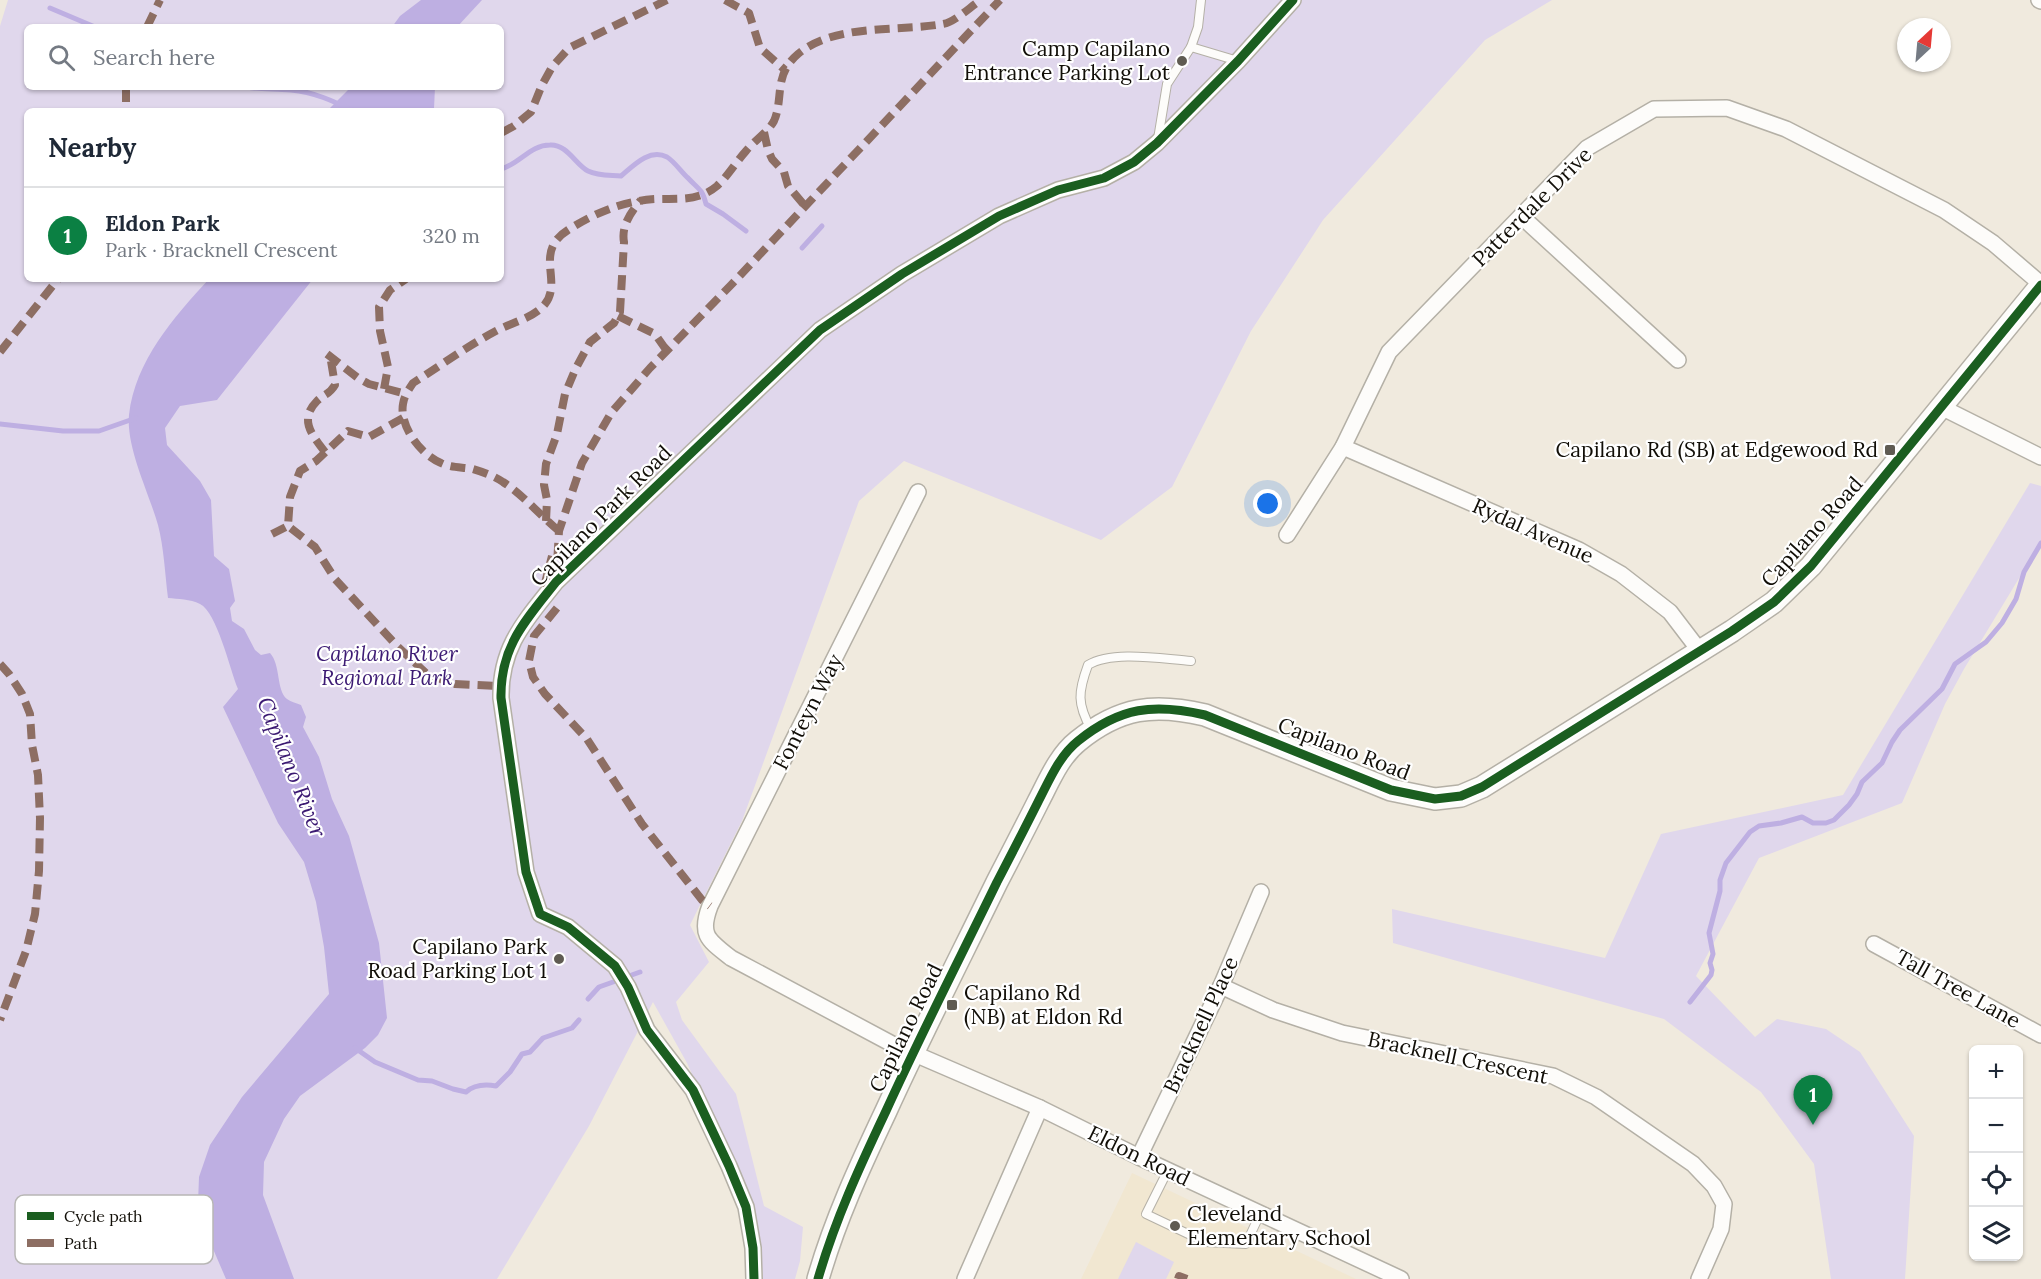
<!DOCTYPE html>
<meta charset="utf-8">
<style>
:root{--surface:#fff;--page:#f2f2f3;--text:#1f2937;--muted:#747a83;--line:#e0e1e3;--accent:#0b8043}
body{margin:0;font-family:Lora,serif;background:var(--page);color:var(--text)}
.controls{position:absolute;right:18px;bottom:18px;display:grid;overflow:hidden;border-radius:9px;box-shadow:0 2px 4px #0004}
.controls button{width:54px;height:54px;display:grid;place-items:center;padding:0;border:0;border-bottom:2px solid var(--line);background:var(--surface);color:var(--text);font:30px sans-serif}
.compass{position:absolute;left:1897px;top:18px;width:54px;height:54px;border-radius:50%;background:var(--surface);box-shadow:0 2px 4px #0004;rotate:26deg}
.you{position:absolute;left:1268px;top:504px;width:21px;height:21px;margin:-15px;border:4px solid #fff;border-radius:50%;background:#1a73e8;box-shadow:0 0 0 9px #1a73e833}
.badge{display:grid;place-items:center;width:39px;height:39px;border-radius:50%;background:var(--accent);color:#fff;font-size:20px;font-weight:700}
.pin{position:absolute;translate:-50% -50px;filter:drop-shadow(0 2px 3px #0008)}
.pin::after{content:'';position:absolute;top:32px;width:21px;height:18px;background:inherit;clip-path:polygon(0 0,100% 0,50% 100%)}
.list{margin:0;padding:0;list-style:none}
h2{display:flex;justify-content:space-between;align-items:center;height:78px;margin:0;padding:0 24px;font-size:26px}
h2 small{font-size:20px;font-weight:400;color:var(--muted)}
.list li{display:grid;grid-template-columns:39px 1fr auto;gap:18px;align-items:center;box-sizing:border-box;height:96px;padding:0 24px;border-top:2px solid var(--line)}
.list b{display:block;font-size:22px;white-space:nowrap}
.list p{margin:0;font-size:20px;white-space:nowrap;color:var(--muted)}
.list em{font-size:20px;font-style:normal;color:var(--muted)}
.icon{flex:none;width:33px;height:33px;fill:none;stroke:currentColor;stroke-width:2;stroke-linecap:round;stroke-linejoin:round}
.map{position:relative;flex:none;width:2041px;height:1279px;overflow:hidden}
.search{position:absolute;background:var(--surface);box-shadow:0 2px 4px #0004;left:24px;top:24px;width:480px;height:66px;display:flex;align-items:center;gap:15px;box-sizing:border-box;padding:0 21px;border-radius:9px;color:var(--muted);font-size:22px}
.panel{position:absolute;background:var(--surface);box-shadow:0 2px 4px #0004;left:24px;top:108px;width:480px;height:174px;border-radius:9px}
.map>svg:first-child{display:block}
</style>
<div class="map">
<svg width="2041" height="1279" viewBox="0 0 2041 1279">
<rect width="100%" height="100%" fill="#f0eade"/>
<path fill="#f1e7d1" d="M 1132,1173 L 1356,1279 L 1081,1279 Z"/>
<g fill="#e0d7ec" fill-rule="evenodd">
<path d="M 8,0 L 1552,0 L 1485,40 L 1323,220 L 1251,331 L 1172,487 L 1101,540 L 904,461 L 859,501 L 742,821 L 690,925 L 709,962 L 676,1002 L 682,1020 L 736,1094 L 764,1206 L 803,1227 L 800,1261 L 795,1279 L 763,1279 L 760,1246 L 700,1092 L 687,1063 L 653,1002 L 589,1126 L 497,1279 L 0,1279 L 0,26 ZM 27,27 L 501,27 L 501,87 L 27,87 ZM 27,111 L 501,111 L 501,279 L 27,279 Z"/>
<path d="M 2030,483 L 2041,486 L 2041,542 L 1964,669 L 1945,704 L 1902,803 L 1759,858 L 1696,976 L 1755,1037 L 1777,1019 L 1826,1029 L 1860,1052 L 1914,1136 L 1905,1279 L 1831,1279 L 1814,1164 L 1761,1092 L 1664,1019 L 1393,943 L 1392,909 L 1605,958 L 1661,834 L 1843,795 Z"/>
<path d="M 1136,1242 L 1174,1262 L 1166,1279 L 1118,1279 Z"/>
</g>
<g fill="#beafe2">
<path d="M 421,0 L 482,0 L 457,27 L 392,27 L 400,16 Z"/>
<path d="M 351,87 L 435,87 L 434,109 L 432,111 L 327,111 Z"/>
<path d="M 209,279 L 313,279 L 217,400 L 180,406 L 165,428 L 167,445 L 200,481 L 211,500 L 214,556 L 229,569 L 235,601 L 230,608 L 232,621 L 244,629 L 255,650 L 261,655 L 270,653 C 281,665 276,690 287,699 C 291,702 297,703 301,705 L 306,717 L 303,727 L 319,757 L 332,799 L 349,836 L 379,943 L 387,1018 L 378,1035 L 365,1048 L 300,1096 L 284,1119 L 264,1162 L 263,1195 L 294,1279 L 226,1279 L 204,1228 L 198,1203 L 199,1177 L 210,1145 L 242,1097 L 329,994 L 324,947 L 316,902 L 304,862 L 278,823 L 223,707 L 238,689 C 230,670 217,612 200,604 C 190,599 178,599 168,598 C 165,574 164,548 158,525 C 149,493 126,448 129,415 C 135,361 174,317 209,279 Z"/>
</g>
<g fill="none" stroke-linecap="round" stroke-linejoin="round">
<g stroke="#beafe2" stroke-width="5">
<path d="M 50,8 L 95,27"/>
<path d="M 247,87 C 262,90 276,88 291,90 C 314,92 333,101 354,111"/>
<path d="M 501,169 C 520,164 530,145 550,145 C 567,144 576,165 588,171 C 598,176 610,175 621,176 C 633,166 649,148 667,157 C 675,162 681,172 688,178 C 698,189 702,188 706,204 L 723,214 L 746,231"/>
<path d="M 802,248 L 822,226"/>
<path d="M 0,424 L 63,431 L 99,431 L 136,418"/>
<path d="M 629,976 L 640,972"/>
<path d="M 588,999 L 599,987 L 613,982"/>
<path d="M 1690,1002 L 1711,975 L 1712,970 L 1710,963 L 1713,954 L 1709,933 L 1720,891 L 1720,880 L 1726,863 L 1750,832 L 1759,826 L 1781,823 L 1802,817 L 1813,823 L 1826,823 L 1834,820 L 1849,805 L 1857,794 L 1862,782 L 1882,763 L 1892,742 L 1900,730 L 1942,689 L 1955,664 L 1986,642 L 2002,623 L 2016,599 L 2024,572 L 2041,543"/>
<path d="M 355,1048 L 375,1062 L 418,1080 L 432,1081 L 453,1089 L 466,1092 C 474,1085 485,1084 496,1086 L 510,1072 L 522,1054 L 530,1052 L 543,1038 L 572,1028 L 579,1020"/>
</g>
<defs>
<g id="lane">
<path d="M 1191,47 L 1198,27 L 1201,0"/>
<path d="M 1158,139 L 1167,84 L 1191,47 L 1238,61"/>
<path d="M 1091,729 C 1077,704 1078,692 1088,665 C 1113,650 1162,659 1191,661"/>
<path d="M 1168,1170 L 1146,1214 L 1205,1242 L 1246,1244 L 1260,1214"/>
</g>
<g id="street">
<path d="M 2039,0 L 2041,1"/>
<path d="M 1521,216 L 1678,360"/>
<path d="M 1941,407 L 2041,457"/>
<path d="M 1343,447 L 1579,550 L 1621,574 L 1670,612 L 1699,650"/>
<path d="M 918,492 L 710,906 C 699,935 708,940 731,958 L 894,1045 L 1040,1108 L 1139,1157 L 1401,1279"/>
<path d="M 1287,535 L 1343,447 L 1389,352 L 1587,148 L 1654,109 L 1727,108 L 1786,129 L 1944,210 L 1993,243 L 2041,284"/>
<path d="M 1874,944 L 2041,1035"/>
<path d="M 1221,986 L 1273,1010 L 1342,1033 L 1553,1076 L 1596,1097 L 1693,1164 L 1714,1186 L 1724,1204 L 1721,1229 L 1699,1279"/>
<path d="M 1139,1157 L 1221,986 L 1261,892"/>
<path d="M 754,1279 L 753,1248 L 746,1207 L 729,1166 L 693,1090 L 647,1030 L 628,987 L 615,966 L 568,927 L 540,914 L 526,872 L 501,698 C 500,646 526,620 556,582 L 820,330 L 902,274 L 999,216 L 1058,190 L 1104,178 L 1134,162 L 1157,143 L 1238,61 L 1293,0"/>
<path d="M 965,1279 L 1040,1108"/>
</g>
<path id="secondary" d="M 818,1279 C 835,1220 860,1166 886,1111 C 921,1034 960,958 997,882 C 1011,855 1025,828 1038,802 C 1049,781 1059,756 1078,741 C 1120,707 1154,703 1205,715 L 1391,790 L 1435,799 L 1461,796 L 1482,787 L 1732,631 L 1774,602 L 1811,566 L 2041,285"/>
</defs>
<use href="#lane" stroke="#b4b0a6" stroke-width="10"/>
<use href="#street" stroke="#b4b0a6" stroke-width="18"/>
<use href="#secondary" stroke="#b4b0a6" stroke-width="24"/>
<use href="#lane" stroke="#fdfcfa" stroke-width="8"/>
<use href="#street" stroke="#fdfcfa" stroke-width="15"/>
<use href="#secondary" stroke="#fdfcfa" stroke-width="21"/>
<g stroke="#8d6e63" stroke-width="8" stroke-dasharray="15 8" stroke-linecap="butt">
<path d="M 725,0 L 749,13 L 760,48 L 785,70"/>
<path d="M 147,27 L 160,0"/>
<path d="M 126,87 L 126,111"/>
<path d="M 764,132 L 768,150 L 772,159 L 784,172 L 788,186 L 805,206"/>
<path d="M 501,133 L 514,126 L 531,112 L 542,85 L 552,67 L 569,48 L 667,0"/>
<path d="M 618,316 L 655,334 L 667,351"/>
<path d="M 0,352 L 58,279"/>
<path d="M 327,354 L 358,378 L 369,384 L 406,394"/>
<path d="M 384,389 L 388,367 L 380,331 L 379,307 L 390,290 L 406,279"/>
<path d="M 403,418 L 369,437 L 348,431 L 316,461 L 300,471 L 290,497 L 288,526 L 315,547 L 335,579 L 398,647 L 427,674 L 455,684 L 500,686"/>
<path d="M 325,452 C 313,436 298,420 317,401 C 324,394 329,395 335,385 L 330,355"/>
<path d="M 546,521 L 547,500 L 544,485 L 546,464 L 557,434 L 565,394 L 575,370 L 590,342 L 614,323 L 620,312 L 624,242 C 621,226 631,212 641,200"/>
<path d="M 559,531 C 541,516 522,494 503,482 C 494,476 483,472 473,469 C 462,467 451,468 441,463 C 421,455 399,426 403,404 C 404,396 409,389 413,383 C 440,366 466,347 494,332 C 510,323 534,318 545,304 C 563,281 533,252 568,230 C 590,216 614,205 639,201 C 667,195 693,206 717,186 C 728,176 736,162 746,151 C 754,141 768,132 774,121 C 784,98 773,75 798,54 C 835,23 898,32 943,24 C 955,22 970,7 981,0"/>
<path d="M 272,534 L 288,526"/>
<path d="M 556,581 L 559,531 L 582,463 L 611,413 L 650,368 L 731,285 L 1000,0"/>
<path d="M 544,587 L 552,556"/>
<path d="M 557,608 L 534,636 L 529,661 L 533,677 L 545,694 L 587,739 L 642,824 L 702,900 L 710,906"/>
<path d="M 0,664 L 9,674 L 22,694 L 30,714 L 32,745 L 38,775 L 40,818 L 39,871 L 35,914 L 26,951 L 0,1020"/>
<path d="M 1178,1279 L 1179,1276 L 1187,1279"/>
</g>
<defs>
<g id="cycleway">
<path d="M 754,1279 L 753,1248 L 746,1207 L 729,1166 L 693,1090 L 647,1030 L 628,987 L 615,966 L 568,927 L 540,914 L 526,872 L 501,698 C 500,646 526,620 556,582 L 820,330 L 902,274 L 999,216 L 1058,190 L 1104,178 L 1134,162 L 1157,143 L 1238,61 L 1293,0"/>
<path d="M 818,1279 C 835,1220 860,1166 886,1111 C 921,1034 960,958 997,882 C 1011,855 1025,828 1038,802 C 1049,781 1059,756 1078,741 C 1120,707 1154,703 1205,715 L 1391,790 L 1435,799 L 1461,796 L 1482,787 L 1732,631 L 1774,602 L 1811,566 L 2041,285"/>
</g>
</defs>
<use href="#cycleway" stroke="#fff" stroke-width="13"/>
<use href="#cycleway" stroke="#1b5e20" stroke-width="9"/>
</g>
<g fill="#5f5b52" stroke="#fff" stroke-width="2">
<circle cx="1182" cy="61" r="6"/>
<rect x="1884" y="444" width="12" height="12" rx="3"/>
<circle cx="559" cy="959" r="6"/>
<rect x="946" y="999" width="12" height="12" rx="3"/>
<circle cx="1175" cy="1226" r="6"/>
</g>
<g text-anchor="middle" stroke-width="4.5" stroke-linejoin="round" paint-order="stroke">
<g font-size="21" fill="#110e07" stroke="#fff" text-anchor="end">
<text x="1170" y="56">Camp Capilano<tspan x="1170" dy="24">Entrance Parking Lot</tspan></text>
<text x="1878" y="457">Capilano Rd (SB) at Edgewood Rd</text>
<text x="547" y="954">Capilano Park<tspan x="547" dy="24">Road Parking Lot 1</tspan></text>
<text x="964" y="1000" text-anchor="start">Capilano Rd<tspan x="964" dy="24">(NB) at Eldon Rd</tspan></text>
<text x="1187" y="1221" text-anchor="start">Cleveland<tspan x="1187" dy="24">Elementary School</tspan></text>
</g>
<g font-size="21" fill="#110e07" stroke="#fff">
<text transform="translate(1532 207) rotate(-45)" y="7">Patterdale Drive</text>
<text transform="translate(601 516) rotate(-45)" y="7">Capilano Park Road</text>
<text transform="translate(1533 531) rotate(24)" y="7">Rydal Avenue</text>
<text transform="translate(1812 532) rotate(-48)" y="7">Capilano Road</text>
<text transform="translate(808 712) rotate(-63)" y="7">Fonteyn Way</text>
<text transform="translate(1344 749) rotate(21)" y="7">Capilano Road</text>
<text transform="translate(1958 989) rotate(29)" y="7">Tall Tree Lane</text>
<text transform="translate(1201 1025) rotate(-65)" y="7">Bracknell Place</text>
<text transform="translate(906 1028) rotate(-64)" y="7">Capilano Road</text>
<text transform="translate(1458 1058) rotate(12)" y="7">Bracknell Crescent</text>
<text transform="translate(1139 1156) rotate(26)" y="7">Eldon Road</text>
</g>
<g font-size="21" font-style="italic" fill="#3d1b74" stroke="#fff">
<text x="387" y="661">Capilano River<tspan x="387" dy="24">Regional Park</tspan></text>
</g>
<g font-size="22" font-style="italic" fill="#3b1972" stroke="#fff">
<text transform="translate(292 767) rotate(68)" y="8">Capilano River</text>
</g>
</g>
<rect x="15" y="1195" width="198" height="69" rx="9" fill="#fff" stroke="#b8b7b5" stroke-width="1.5"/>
<rect x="27" y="1212" width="27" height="8" fill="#1b5e20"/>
<rect x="27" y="1239" width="27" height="8" fill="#8d6e63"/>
<g font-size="16" fill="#110e07">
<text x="64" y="1222">Cycle path</text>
<text x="64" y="1249">Path</text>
</g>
</svg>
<div class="controls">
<button>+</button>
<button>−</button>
<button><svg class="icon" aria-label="locate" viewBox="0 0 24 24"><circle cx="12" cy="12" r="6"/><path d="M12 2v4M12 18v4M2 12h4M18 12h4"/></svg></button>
<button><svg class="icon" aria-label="layers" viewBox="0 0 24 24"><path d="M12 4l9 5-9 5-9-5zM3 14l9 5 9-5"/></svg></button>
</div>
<svg class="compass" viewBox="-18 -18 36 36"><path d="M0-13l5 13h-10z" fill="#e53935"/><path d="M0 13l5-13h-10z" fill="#747a83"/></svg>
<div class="you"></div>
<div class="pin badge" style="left:1813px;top:1125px">1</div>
<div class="search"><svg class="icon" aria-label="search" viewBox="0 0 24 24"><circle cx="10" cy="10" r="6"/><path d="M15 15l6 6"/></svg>Search here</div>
<section class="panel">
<h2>Nearby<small></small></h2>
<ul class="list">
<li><span class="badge">1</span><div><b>Eldon Park</b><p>Park · Bracknell Crescent</p></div><em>320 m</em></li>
</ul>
</section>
</div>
